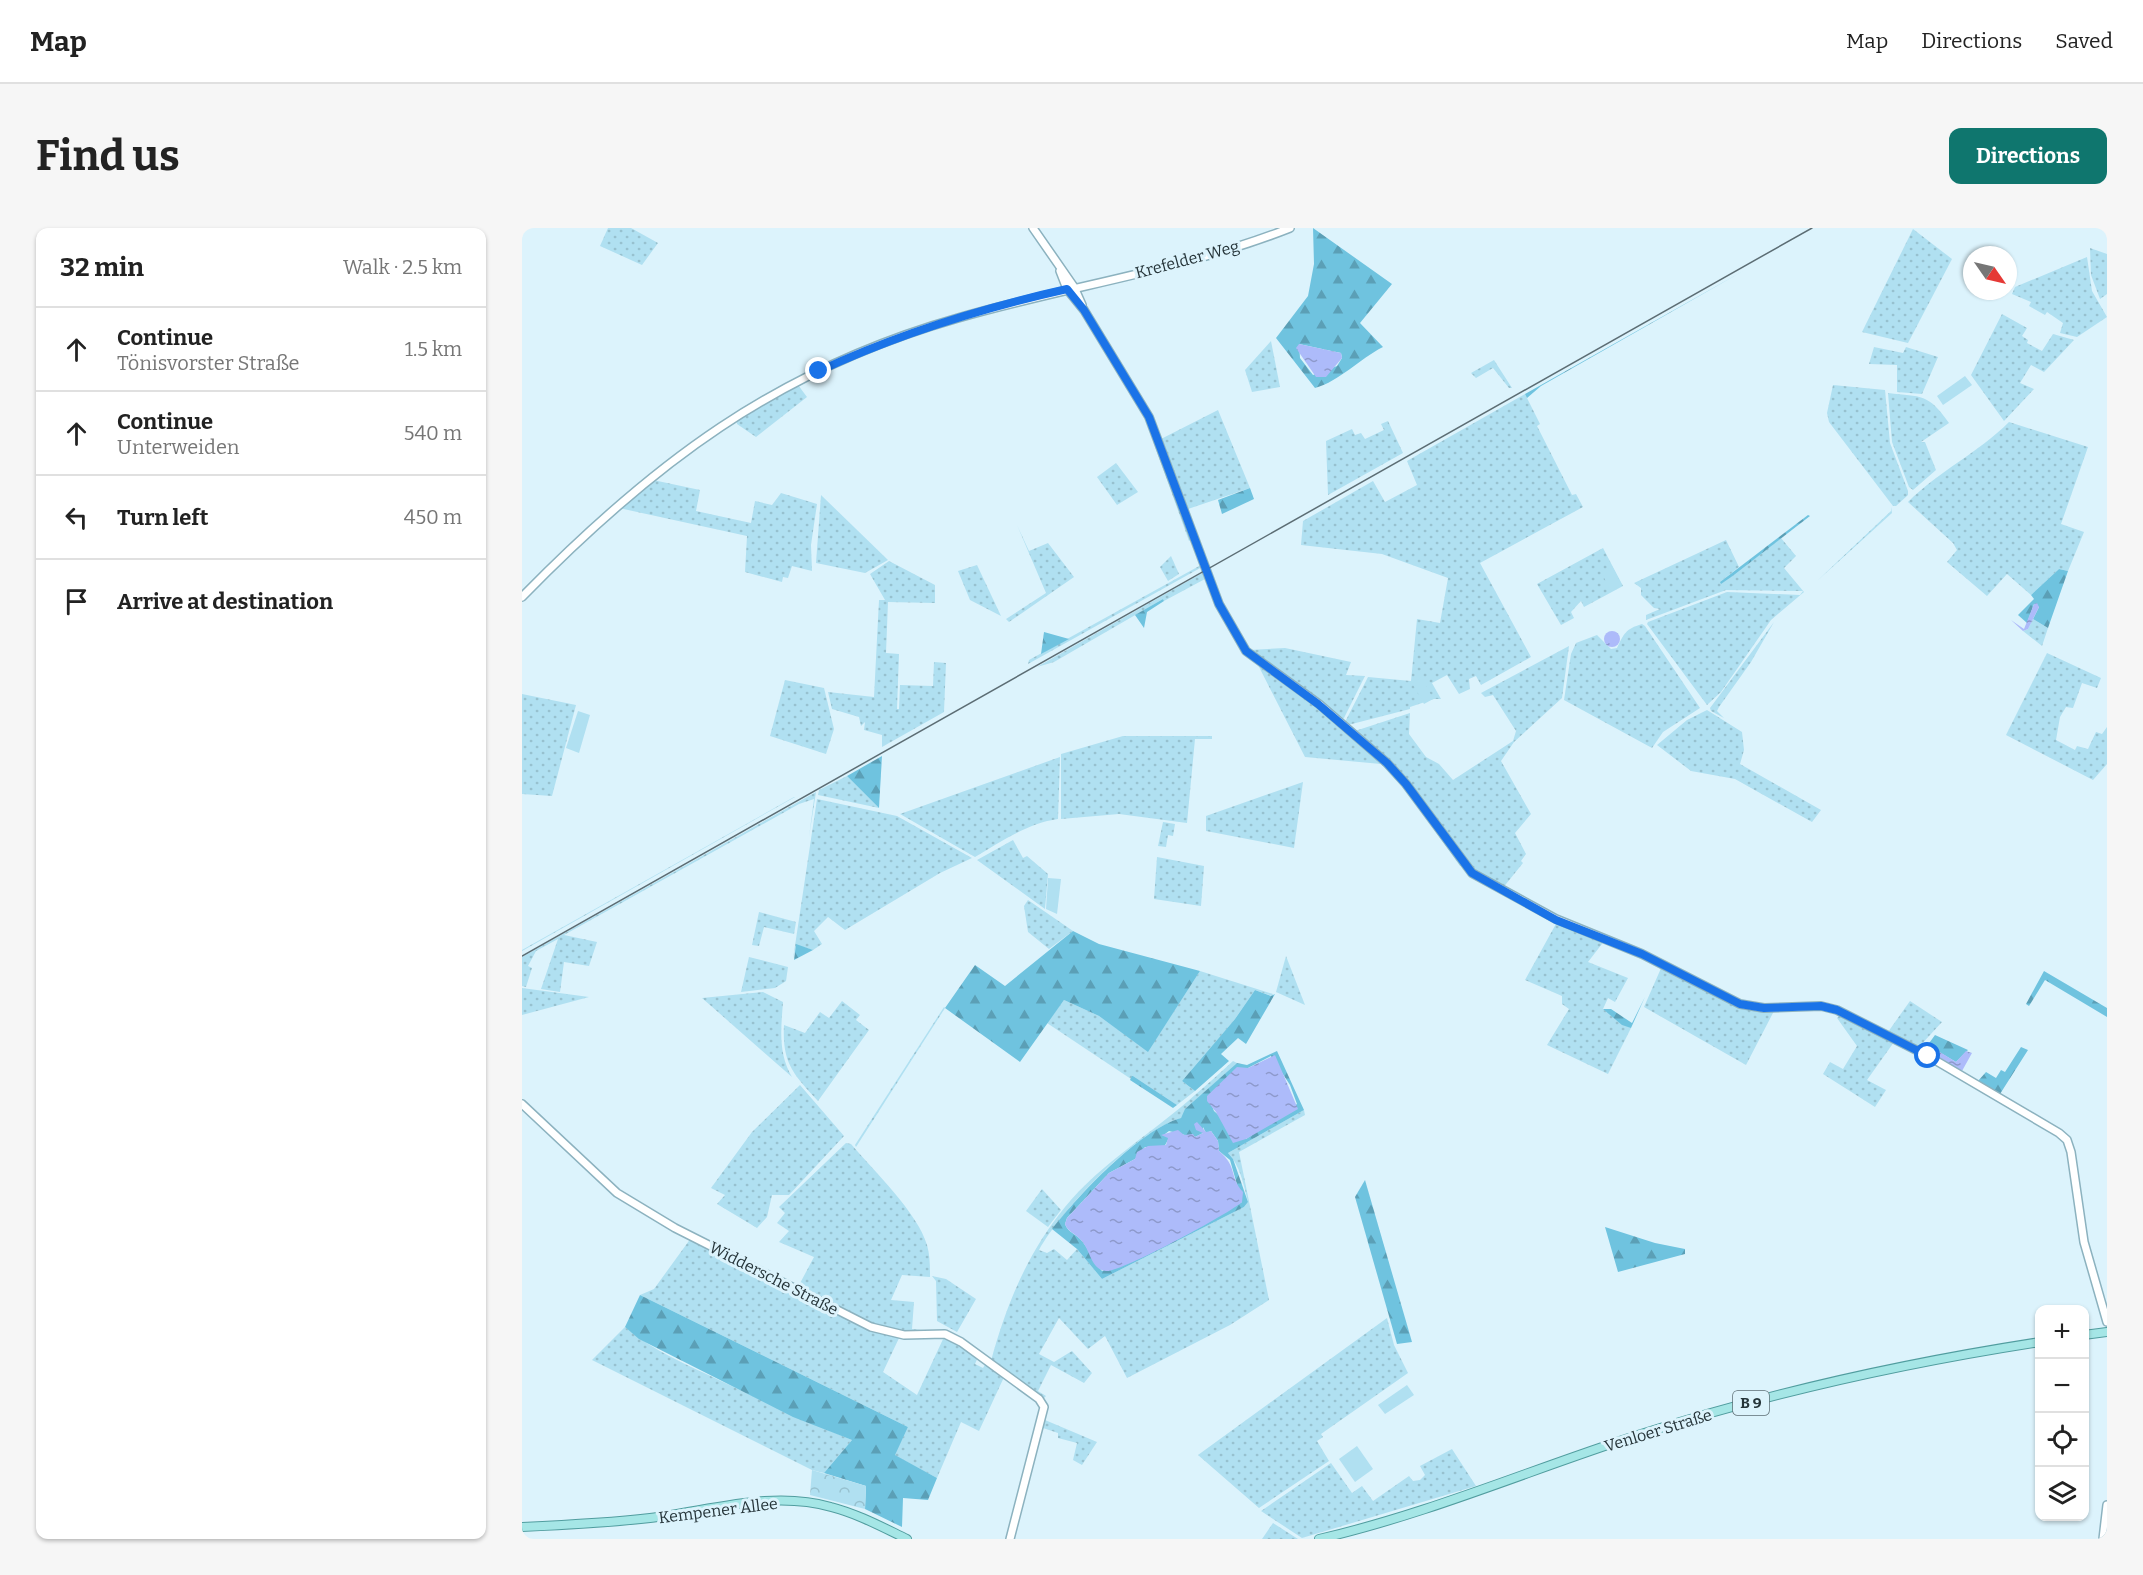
<!DOCTYPE html>
<meta charset="utf-8">
<style>
:root{--surface:#fff;--page:#f6f6f6;--text:#222;--muted:#767676;--line:#e0e0e0;--accent:#0f766e}
body{margin:0;font-family:Bitter,serif;background:var(--page);color:var(--text)}
.controls{position:absolute;right:18px;bottom:18px;display:grid;overflow:hidden;border-radius:12px;box-shadow:0 2px 4px #0004}
.controls button{width:54px;height:54px;display:grid;place-items:center;padding:0;border:0;border-bottom:2px solid var(--line);background:var(--surface);color:var(--text);font:30px sans-serif}
.compass{position:absolute;left:1441px;top:18px;width:54px;height:54px;border-radius:50%;background:var(--surface);box-shadow:0 2px 4px #0004;rotate:124deg}
.stop{position:absolute;width:18px;height:18px;margin:-14px;border:4px solid #1a73e8;border-radius:50%;background:#fff}
.stop.end{background:#1a73e8;border-color:#fff;box-shadow:0 2px 6px #0008}
.list{margin:0;padding:0;list-style:none}
h2{display:flex;justify-content:space-between;align-items:center;height:78px;margin:0;padding:0 24px;font-size:26px}
h2 small{font-size:20px;font-weight:400;color:var(--muted)}
.list li{display:grid;grid-template-columns:39px 1fr auto;gap:18px;align-items:center;box-sizing:border-box;height:84px;padding:0 24px;border-top:2px solid var(--line)}
.list b{display:block;font-size:22px;white-space:nowrap}
.list p{margin:0;font-size:20px;white-space:nowrap;color:var(--muted)}
.list em{font-size:20px;font-style:normal;color:var(--muted)}
.icon{flex:none;width:33px;height:33px;fill:none;stroke:currentColor;stroke-width:2;stroke-linecap:round;stroke-linejoin:round}
.map{position:relative;flex:none;width:1585px;height:1311px;overflow:hidden;border-radius:12px}
header{display:flex;align-items:center;gap:36px;box-sizing:border-box;height:84px;padding:0 30px;background:var(--surface);border-bottom:2px solid var(--line)}
header strong{font-size:28px}
nav{display:flex;gap:33px;margin-inline-start:auto;font-size:21px}
.intro{display:flex;align-items:center;justify-content:space-between;box-sizing:border-box;height:144px;padding:0 36px}
h1{margin:0;font-size:42px}
.button{padding:15px 27px;border-radius:12px;background:var(--accent);color:#fff;font-size:21px;font-weight:700}
main{display:flex;gap:36px;padding:0 36px}
aside{flex:1;background:var(--surface);border-radius:12px;box-shadow:0 2px 4px #0004}
.map>svg:first-child{display:block}
</style>
<header>
<strong>Map</strong>
<nav><a>Map</a><a>Directions</a><a>Saved</a></nav>
</header>
<div class="intro"><h1>Find us</h1><a class="button">Directions</a></div>
<main>
<aside>
<h2>32 min<small>Walk · 2.5 km</small></h2>
<ul class="list">
<li><svg class="icon" aria-label="ahead" viewBox="0 0 24 24"><path d="M12 20V5M6 11l6-6 6 6"/></svg><div><b>Continue</b><p>Tönisvorster Straße</p></div><em>1.5 km</em></li>
<li><svg class="icon" aria-label="ahead" viewBox="0 0 24 24"><path d="M12 20V5M6 11l6-6 6 6"/></svg><div><b>Continue</b><p>Unterweiden</p></div><em>540 m</em></li>
<li><svg class="icon" aria-label="left" viewBox="0 0 24 24"><path d="M17 20v-9H6M10 6l-5 5 5 5"/></svg><div><b>Turn left</b></div><em>450 m</em></li>
<li><svg class="icon" aria-label="arrive" viewBox="0 0 24 24"><path d="M6 21V4h12l-3 4 3 4H6"/></svg><div><b>Arrive at destination</b></div></li>
</ul>
</aside>
<div class="map">
<svg width="1585" height="1311" viewBox="0 0 1585 1311">
<defs>
<pattern id="grass-dots" width="8" height="8" patternUnits="userSpaceOnUse" patternTransform="scale(1.5)"><rect width="8" height="8" fill="#b0e0f1"/><path d="M2 2h.1M6 6h.1" fill="none" stroke="#97c1cf" stroke-width="1.8" stroke-linecap="round"/></pattern>
<pattern id="forest-firs" width="22" height="20" patternUnits="userSpaceOnUse" patternTransform="scale(1.5)"><rect width="22" height="20" fill="#6fc3df"/><path d="M5 1l3.5 6h-7zM16 11l3.5 6h-7z" fill="#5b9fb6"/></pattern>
<pattern id="park-crowns" width="20" height="18" patternUnits="userSpaceOnUse" patternTransform="scale(1.5)"><rect width="20" height="18" fill="#b0e0f1"/><path d="M2 6a3 3 0 1 1 6 0M12 15a3 3 0 1 1 6 0" fill="none" stroke="#97c1cf"/></pattern>
<pattern id="water-ripples" width="26" height="14" patternUnits="userSpaceOnUse" patternTransform="scale(1.5)"><rect width="26" height="14" fill="#adbbfa"/><path d="M2 4q2-2 4 0t4 0M15 11q2-2 4 0t4 0" fill="none" stroke="#8d99cb"/></pattern>
</defs>
<rect width="100%" height="100%" fill="#dcf3fc"/>
<g fill="url(#grass-dots)">
<path d="M 86,0 L 109,0 L 136,15 L 120,37 L 78,18 Z"/>
<path d="M 1391,1 L 1430,31 L 1386,115 L 1340,104 Z"/>
<path d="M 1568,20 L 1585,26 L 1585,66 L 1578,71 L 1569,47 Z"/>
<path d="M 1565,29 L 1570,63 L 1585,89 L 1555,109 L 1538,105 L 1541,95 L 1525,84 L 1523,87 L 1507,78 L 1509,74 L 1490,66 L 1493,59 Z"/>
<path d="M 1480,86 L 1505,100 L 1500,108 L 1506,112 L 1505,115 L 1520,123 L 1531,106 L 1552,112 L 1522,144 L 1509,137 L 1498,155 L 1512,161 L 1482,193 L 1449,147 Z"/>
<path d="M 749,113 L 758,159 L 730,164 L 723,142 Z"/>
<path d="M 1352,119 L 1381,125 L 1384,119 L 1416,129 L 1400,166 L 1375,164 L 1375,137 L 1347,136 Z"/>
<path d="M 972,132 L 990,160 L 987,160 L 971,140 L 954,150 L 949,145 Z"/>
<path d="M 276,157 L 285,169 L 234,209 L 215,196 L 215,193 Z"/>
<path d="M 1311,157 L 1363,162 L 1368,215 L 1386,263 L 1386,267 L 1374,278 L 1371,278 L 1307,194 L 1305,185 Z"/>
<path d="M 1366,165 C 1400,169 1406,165 1427,195 L 1399,214 L 1403,214 L 1414,242 L 1391,262 L 1387,259 L 1370,214 Z"/>
<path d="M 1003,166 L 1018,196 L 1015,198 L 1050,267 L 1054,266 L 1061,279 L 958,335 L 1009,429 L 959,457 L 954,448 L 947,451 L 948,461 L 937,466 L 925,447 L 910,455 L 919,471 L 912,471 L 888,479 L 888,481 L 826,497 L 823,494 L 846,449 L 889,453 L 895,391 L 918,395 L 926,350 L 860,326 L 779,317 L 781,293 L 851,253 L 863,274 L 895,257 L 885,233 Z"/>
<path d="M 696,182 L 728,260 L 666,281 L 674,305 L 637,212 Z"/>
<path d="M 866,193 L 881,225 L 806,267 L 804,213 L 830,201 L 833,207 L 839,205 L 843,211 L 862,202 L 859,196 Z"/>
<path d="M 1487,194 L 1566,219 L 1539,296 L 1562,304 L 1546,343 L 1537,341 L 1509,367 L 1485,346 L 1465,368 L 1425,334 L 1435,322 L 1431,315 L 1386,274 C 1417,243 1456,225 1487,194 Z"/>
<path d="M 631,213 L 634,213 L 670,311 L 667,313 Z"/>
<path d="M 594,235 L 616,264 L 595,277 L 575,249 Z"/>
<path d="M 131,252 L 178,262 L 174,283 L 229,295 L 233,273 L 250,277 L 259,265 L 295,276 L 289,317 L 290,343 L 270,338 L 266,350 L 261,349 L 260,354 L 223,344 L 225,308 L 97,280 Z"/>
<path d="M 299,267 L 366,332 L 343,345 L 294,335 Z"/>
<path d="M 1369,279 L 1370,285 L 1295,353 L 1369,283 Z"/>
<path d="M 495,297 L 507,323 L 526,315 L 552,349 L 487,394 L 484,391 L 524,365 Z"/>
<path d="M 1259,310 L 1274,328 L 1262,340 L 1282,364 L 1249,392 L 1199,464 L 1185,477 L 1125,396 L 1126,394 L 1205,364 L 1278,367 L 1281,363 L 1204,362 L 1124,392 L 1124,387 L 1138,381 L 1132,380 L 1119,367 L 1119,360 L 1112,355 L 1204,312 L 1217,339 L 1198,354 L 1212,347 Z"/>
<path d="M 1081,320 L 1101,358 L 1062,379 L 1059,373 L 1049,384 L 1052,390 L 1039,397 L 1015,356 Z"/>
<path d="M 649,328 L 657,346 L 646,353 L 638,339 Z"/>
<path d="M 367,333 L 413,357 L 413,375 L 366,374 L 364,425 L 377,426 L 375,481 L 377,481 L 378,457 L 411,458 L 412,434 L 424,435 L 422,484 L 360,519 L 360,507 L 342,502 L 343,494 L 339,498 L 337,489 L 310,481 L 306,464 L 352,469 L 357,372 L 363,372 L 348,346 Z"/>
<path d="M 455,337 L 479,388 L 448,372 L 436,343 Z"/>
<path d="M 679,337 L 680,339 L 506,436 L 507,432 Z"/>
<path d="M 682,344 L 686,353 L 683,351 L 642,373 L 641,371 L 532,434 L 515,439 Z"/>
<path d="M 1511,391 L 1526,400 L 1520,418 L 1501,403 L 1506,401 Z"/>
<path d="M 1252,394 L 1229,434 L 1197,479 L 1195,483 L 1202,490 L 1189,483 L 1188,480 Z"/>
<path d="M 1120,396 L 1123,398 L 1178,480 L 1141,504 L 1130,520 L 1042,472 L 1049,426 L 1054,415 L 1075,407 L 1089,421 L 1095,420 C 1102,406 1103,401 1120,396 Z"/>
<path d="M 1047,418 L 1040,470 L 992,514 L 979,533 L 1009,586 L 993,605 L 1004,626 L 999,633 L 1001,635 L 980,661 L 953,645 L 909,587 L 833,503 L 888,485 L 887,506 L 904,529 L 917,536 L 931,552 L 991,513 L 994,503 L 971,467 L 963,469 L 959,465 Z"/>
<path d="M 763,420 L 829,434 L 824,447 L 843,448 L 822,490 L 819,492 L 727,422 Z"/>
<path d="M 1525,425 L 1579,450 L 1575,460 L 1560,455 L 1551,480 L 1544,479 L 1538,489 L 1534,512 L 1553,522 L 1555,518 L 1566,521 L 1574,504 L 1580,506 L 1585,499 L 1585,536 L 1571,552 L 1484,507 Z"/>
<path d="M 735,435 L 793,475 L 871,543 L 942,638 L 938,638 L 886,565 L 859,536 L 783,529 Z"/>
<path d="M 263,452 L 302,460 L 312,501 L 304,526 L 248,508 Z"/>
<path d="M 0,466 L 54,477 L 30,568 L 0,566 Z"/>
<path d="M 1185,482 L 1220,504 L 1222,522 L 1218,536 L 1299,582 L 1290,594 L 1213,551 L 1169,543 L 1135,517 L 1165,492 Z"/>
<path d="M 601,508 L 690,508 L 690,511 L 673,511 L 665,595 L 597,586 L 539,591 L 539,526 Z"/>
<path d="M 538,529 L 536,591 C 506,595 479,614 453,629 L 378,586 Z"/>
<path d="M 325,548 L 357,580 L 296,567 L 297,562 Z"/>
<path d="M 781,554 L 772,620 L 684,603 L 684,588 Z"/>
<path d="M 294,564 L 287,609 L 292,571 L 277,576 L 42,707 L 75,714 L 67,738 L 42,734 L 38,764 L 19,761 L 36,711 L 14,723 L 6,738 L 10,740 L 4,759 L 0,758 L 0,729 Z"/>
<path d="M 272,569 L 273,569 L 0,723 L 0,722 Z"/>
<path d="M 295,571 L 375,588 L 450,630 L 418,645 L 323,702 L 306,689 L 292,703 L 300,716 L 291,722 L 274,717 L 271,731 Z"/>
<path d="M 641,594 L 653,596 L 651,608 L 646,607 L 644,619 L 636,618 Z"/>
<path d="M 491,612 L 501,630 L 505,628 L 526,646 L 523,681 L 455,632 Z"/>
<path d="M 635,629 L 682,638 L 679,678 L 632,671 Z"/>
<path d="M 506,672 L 551,703 L 527,721 L 506,704 L 502,678 Z"/>
<path d="M 237,684 L 274,694 L 272,706 L 242,699 L 237,718 L 230,717 Z"/>
<path d="M 1035,694 L 1083,712 L 1066,734 L 1106,750 L 1093,774 L 1086,770 L 1081,781 L 1109,800 L 1086,846 L 1025,817 L 1047,781 L 1040,776 L 1040,768 L 1003,752 Z"/>
<path d="M 764,728 L 783,777 L 754,764 Z"/>
<path d="M 227,729 L 266,739 L 264,753 L 253,760 L 219,764 Z"/>
<path d="M 1140,738 C 1175,758 1210,784 1252,783 L 1224,837 L 1122,779 Z"/>
<path d="M 678,743 L 751,766 L 750,768 L 733,762 L 713,791 L 660,853 L 673,863 L 655,877 L 611,848 L 609,851 L 525,795 L 542,772 L 577,788 L 626,823 Z"/>
<path d="M 0,760 L 67,769 L 0,787 Z"/>
<path d="M 241,764 L 261,774 C 259,801 256,825 270,849 L 180,770 Z"/>
<path d="M 320,773 L 338,787 L 334,792 L 347,802 L 296,873 C 271,846 260,835 262,797 L 283,805 L 298,784 L 307,790 Z"/>
<path d="M 1388,773 L 1420,794 L 1396,820 L 1366,804 Z"/>
<path d="M 422,779 L 423,780 L 334,919 L 333,917 Z"/>
<path d="M 1318,787 L 1372,814 L 1345,852 L 1364,862 L 1353,879 L 1301,846 L 1308,834 L 1321,841 L 1335,818 L 1315,790 Z"/>
<path d="M 711,833 L 715,835 L 664,881 L 659,890 C 614,903 540,981 517,1022 L 525,1025 L 532,1021 L 545,1032 L 555,1021 L 580,1051 L 722,979 L 726,974 C 722,958 718,937 706,925 L 782,882 L 783,887 L 717,924 L 747,1072 L 708,1097 L 605,1150 L 583,1108 L 566,1121 L 537,1090 L 517,1126 L 532,1134 L 550,1123 L 570,1145 L 562,1155 L 529,1137 L 516,1163 L 524,1168 L 521,1171 L 469,1133 C 484,1077 506,1024 543,979 C 580,934 631,905 674,866 C 687,855 699,844 711,833 Z"/>
<path d="M 278,857 L 322,908 L 267,967 L 250,967 L 245,989 L 235,1000 L 195,976 L 203,967 L 189,960 L 230,904 Z"/>
<path d="M 324,915 L 329,916 C 351,942 396,985 405,1017 C 408,1027 408,1039 408,1049 L 380,1047 L 369,1072 L 392,1074 L 390,1101 L 409,1103 C 360,1109 319,1080 276,1059 L 292,1029 L 257,1014 L 267,1003 L 255,995 L 263,985 L 257,979 Z"/>
<path d="M 520,961 L 539,982 L 526,999 L 504,983 Z"/>
<path d="M 169,1010 L 272,1062 L 378,1108 L 361,1144 L 395,1167 L 422,1109 L 456,1129 L 453,1136 L 461,1140 L 464,1135 L 483,1147 L 457,1203 L 439,1194 L 415,1250 L 372,1227 L 386,1199 L 118,1067 L 132,1061 Z"/>
<path d="M 410,1048 L 424,1051 L 454,1071 L 435,1104 L 415,1093 L 414,1053 Z"/>
<path d="M 865,1090 L 872,1117 L 886,1145 L 799,1206 L 801,1209 L 795,1213 L 807,1233 L 737,1280 L 676,1227 Z"/>
<path d="M 103,1099 C 131,1123 166,1137 199,1153 C 243,1174 285,1194 330,1212 L 302,1245 L 290,1242 L 70,1132 Z"/>
<path d="M 523,1192 L 575,1214 L 560,1237 L 551,1232 L 555,1215 L 536,1210 L 536,1205 L 521,1200 Z"/>
<path d="M 930,1221 L 954,1258 L 780,1310 L 739,1283 L 809,1235 L 830,1265 L 840,1258 L 851,1273 L 887,1248 L 891,1253 L 898,1252 L 903,1247 L 898,1238 Z"/>
<path d="M 751,1295 L 776,1311 L 740,1311 Z"/>
</g>
<g fill="url(#forest-firs)" fill-rule="evenodd">
<path d="M 791,0 L 870,56 L 838,95 L 861,119 C 837,131 818,153 793,160 L 754,110 L 786,68 L 792,36 ZM 777,116 L 819,125 L 820,130 L 815,138 L 791,147 L 778,130 Z"/>
<path d="M 1223,42 L 1019,158 L 1005,170 L 1003,166 Z"/>
<path d="M 728,260 L 732,271 L 700,286 L 696,272 Z"/>
<path d="M 1286,287 L 1288,288 L 1212,347 L 1199,356 L 1198,354 Z"/>
<path d="M 1537,341 L 1546,343 L 1526,400 L 1511,391 L 1517,379 L 1512,376 L 1505,395 L 1496,387 L 1512,371 L 1509,367 Z"/>
<path d="M 641,371 L 642,373 L 625,384 L 622,400 L 613,387 Z"/>
<path d="M 522,404 L 547,411 L 519,426 Z"/>
<path d="M 360,528 L 357,580 L 325,548 Z"/>
<path d="M 551,703 L 577,716 L 678,743 L 626,824 L 577,788 L 542,772 L 498,834 L 423,780 L 453,737 L 483,758 Z"/>
<path d="M 274,716 L 291,722 L 272,732 Z"/>
<path d="M 1522,743 L 1585,780 L 1585,789 L 1523,752 L 1507,778 L 1504,776 Z"/>
<path d="M 733,762 L 749,768 L 753,766 L 724,816 L 716,810 L 699,826 L 707,833 L 673,863 L 660,853 L 713,791 Z"/>
<path d="M 1123,769 L 1109,800 L 1100,797 L 1081,781 L 1089,781 L 1110,795 Z"/>
<path d="M 1413,807 L 1446,822 L 1434,834 L 1412,821 L 1407,823 L 1410,825 L 1406,823 L 1405,818 Z"/>
<path d="M 1499,819 L 1506,822 L 1478,866 L 1456,853 L 1464,844 L 1474,850 L 1479,842 L 1483,844 Z"/>
<path d="M 755,823 L 782,882 L 706,925 L 711,931 L 726,974 L 722,979 L 580,1051 L 555,1021 L 530,1001 C 557,967 617,902 659,890 L 663,881 L 715,835 L 725,837 ZM 749,828 L 768,857 L 775,876 L 724,911 L 692,883 L 690,878 L 726,840 ZM 681,899 L 684,905 L 689,903 L 696,913 L 697,923 L 708,932 L 720,974 L 667,1005 L 580,1043 C 571,1033 568,1023 560,1013 C 555,1006 546,1005 543,996 L 545,990 L 587,945 L 613,931 L 623,919 L 642,919 L 647,910 L 643,906 L 647,903 L 663,907 L 671,907 L 673,909 L 681,905 Z"/>
<path d="M 610,848 L 611,848 L 655,877 L 651,880 L 608,852 Z"/>
<path d="M 843,952 L 890,1114 L 875,1116 L 833,969 Z"/>
<path d="M 1083,999 L 1133,1015 L 1163,1021 L 1163,1026 L 1096,1044 Z"/>
<path d="M 118,1067 L 386,1199 L 373,1227 L 415,1250 L 406,1272 L 381,1270 L 380,1299 L 343,1281 L 344,1258 L 302,1245 L 330,1212 L 271,1189 L 117,1111 L 103,1099 Z"/>
</g>
<path fill="url(#park-crowns)" d="M 290,1242 L 344,1258 L 343,1281 L 288,1267 Z"/>
<g fill="#b0e0f1">
<path d="M 1443,148 L 1450,157 L 1421,177 L 1415,168 Z"/>
<path d="M 1090,338 L 1100,357 L 1089,363 L 1079,344 Z"/>
<path d="M 900,449 L 911,471 L 902,476 L 890,455 Z"/>
<path d="M 56,483 L 68,487 L 57,525 L 44,520 Z"/>
<path d="M 526,650 L 539,651 L 535,686 L 524,681 Z"/>
<path d="M 885,1157 L 892,1167 L 863,1186 L 856,1177 Z"/>
<path d="M 835,1218 L 851,1241 L 833,1254 L 817,1231 Z"/>
</g>
<g fill="url(#water-ripples)">
<path d="M 777,116 L 819,125 L 820,130 L 804,149 L 794,149 L 774,120 Z"/>
<path d="M 1515,375 L 1517,379 L 1506,401 L 1501,403 L 1489,392 L 1502,401 L 1512,376 Z"/>
<circle cx="1090" cy="411" r="8"/>
<path d="M 1408,818 L 1434,834 L 1444,823 L 1450,825 L 1440,843 L 1410,825 L 1406,821 Z"/>
<path d="M 753,827 L 776,881 L 724,911 L 711,915 L 694,884 L 685,873 L 685,868 L 715,839 L 726,840 Z"/>
<path d="M 675,894 L 684,904 L 689,903 L 696,913 L 697,923 C 716,939 707,949 721,964 L 720,974 C 708,985 598,1045 584,1043 C 569,1042 568,1021 559,1012 C 553,1005 546,1004 543,996 L 545,990 L 587,945 L 613,931 L 615,924 L 626,918 L 644,917 L 646,910 L 639,907 L 656,902 L 662,907 L 671,906 L 673,909 L 681,905 L 674,902 L 672,896 Z"/>
</g>
<g fill="none" stroke-linecap="round" stroke-linejoin="round">
<defs>
<g id="secondary">
<path d="M 511,0 L 552,59 L 560,77"/>
<path d="M 538,43 L 545,61 L 562,82 L 627,189 L 697,376 L 724,423 L 797,476 L 865,535 L 884,556 L 950,645 L 1034,691 L 1120,726 L 1218,776 L 1242,780 L 1299,778 L 1315,782 L 1406,828 L 1537,905 L 1545,912 L 1549,924 L 1562,1014 L 1585,1094"/>
<path d="M 0,369 C 130,236 254,142 436,90 C 546,58 662,42 768,0"/>
<path d="M 0,876 L 95,965 L 153,1000 L 349,1099 L 382,1107 L 423,1106 L 439,1114 L 517,1171 L 522,1179 L 488,1311"/>
<path d="M 1581,1311 L 1585,1277"/>
</g>
<g id="primary">
<path d="M 1562,1107 L 1585,1104"/>
<path d="M 0,1299 C 43,1297 85,1295 128,1290 C 187,1283 250,1262 309,1279 C 336,1286 360,1299 385,1311"/>
<path d="M 797,1311 C 906,1286 1010,1241 1116,1207 C 1247,1165 1382,1135 1518,1114"/>
</g>
</defs>
<use href="#secondary" stroke="#8cb2bf" stroke-width="10"/>
<use href="#primary" stroke="#519d9f" stroke-width="10"/>
<use href="#secondary" stroke="#fff" stroke-width="7"/>
<use href="#primary" stroke="#a5e6e6" stroke-width="8"/>
<path stroke="#5c6d74" stroke-width="1.5" d="M 0,728 L 1290,0"/>
</g>
<g fill="none" stroke-linecap="round" stroke-linejoin="round">
<path stroke="#1a73e8" stroke-width="8" d="M 297,143 C 376,106 460,80 545,61 L 562,82 L 627,189 L 697,376 L 724,423 L 796,476 L 865,535 L 884,556 L 950,645 L 1034,692 L 1120,726 L 1218,776 L 1242,780 L 1299,778 L 1315,782 L 1406,828"/>
</g>
<g text-anchor="middle" stroke-width="6" stroke-linejoin="round" paint-order="stroke">
<rect fill="#dcf3fc" stroke="#5c6d74" stroke-width="1.5" x="1211" y="1163" width="36" height="24" rx="4.5"/>
<g font-size="15" font-weight="bold" fill="#253439">
<text x="1229" y="1180">B 9</text>
</g>
<g font-size="16" fill="#253439" stroke="#dcf3fc">
<text transform="translate(665 31) rotate(-15)" y="6">Krefelder Weg</text>
<text transform="translate(252 1050) rotate(27)" y="6">Widdersche Straße</text>
<text transform="translate(1136 1202) rotate(-17)" y="6">Venloer Straße</text>
<text transform="translate(196 1282) rotate(-7)" y="6">Kempener Allee</text>
</g>
</g>
</svg>
<div class="controls">
<button>+</button>
<button>−</button>
<button><svg class="icon" aria-label="locate" viewBox="0 0 24 24"><circle cx="12" cy="12" r="6"/><path d="M12 2v4M12 18v4M2 12h4M18 12h4"/></svg></button>
<button><svg class="icon" aria-label="layers" viewBox="0 0 24 24"><path d="M12 4l9 5-9 5-9-5zM3 14l9 5 9-5"/></svg></button>
</div>
<svg class="compass" viewBox="-18 -18 36 36"><path d="M0-13l5 13h-10z" fill="#e53935"/><path d="M0 13l5-13h-10z" fill="#767676"/></svg>
<div class="stop" style="left:1406px;top:828px"></div>
<div class="stop end" style="left:297px;top:143px"></div>
</div>
</main>
